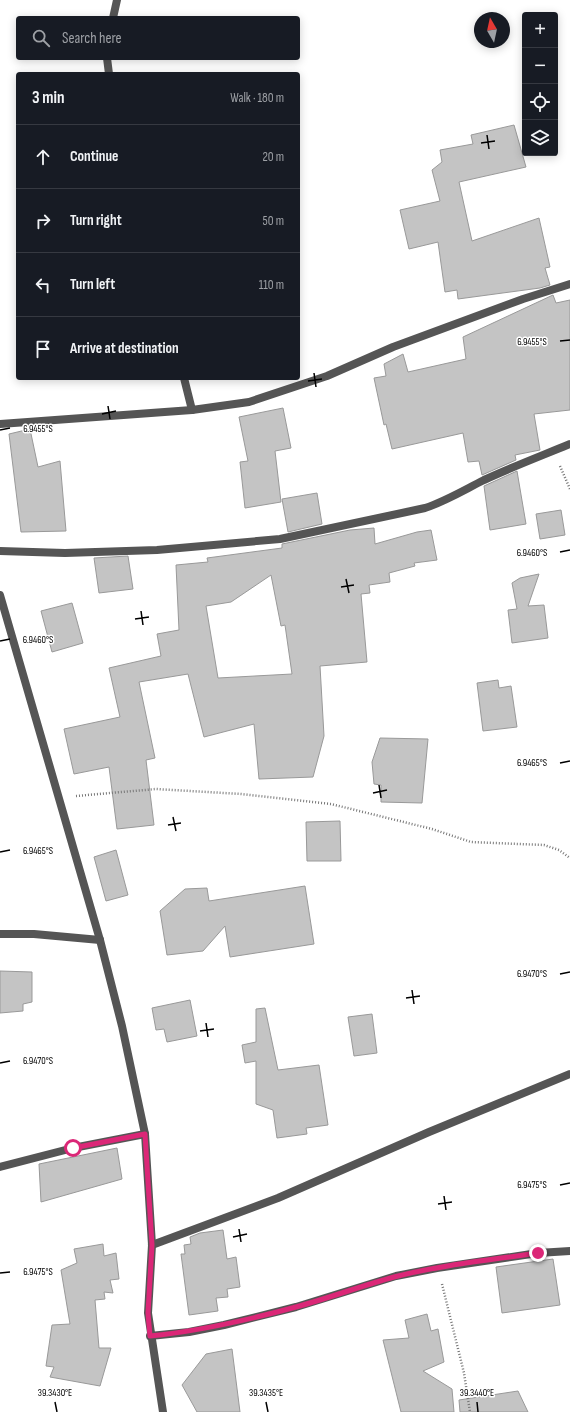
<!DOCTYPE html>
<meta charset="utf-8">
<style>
:root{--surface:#171b24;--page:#242831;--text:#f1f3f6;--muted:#9ea1a6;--line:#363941}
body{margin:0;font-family:"Sofia Sans Condensed",sans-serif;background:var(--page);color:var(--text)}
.controls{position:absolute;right:12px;top:12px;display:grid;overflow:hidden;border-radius:4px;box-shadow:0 2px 10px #0003}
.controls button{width:36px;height:36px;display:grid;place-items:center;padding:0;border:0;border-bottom:1px solid var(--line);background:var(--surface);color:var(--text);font:20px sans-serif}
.compass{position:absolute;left:474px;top:12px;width:36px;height:36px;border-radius:50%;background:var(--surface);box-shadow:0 2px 10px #0003;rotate:351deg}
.stop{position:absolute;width:12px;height:12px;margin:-9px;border:3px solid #db2777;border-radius:50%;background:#fff}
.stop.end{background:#db2777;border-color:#fff;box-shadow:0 1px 4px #0008}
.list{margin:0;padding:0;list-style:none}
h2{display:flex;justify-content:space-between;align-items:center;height:52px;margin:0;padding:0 16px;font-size:17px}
h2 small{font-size:13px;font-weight:400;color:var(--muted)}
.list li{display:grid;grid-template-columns:26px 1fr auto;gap:12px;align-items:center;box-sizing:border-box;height:64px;padding:0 16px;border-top:1px solid var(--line)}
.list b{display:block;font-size:15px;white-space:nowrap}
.list em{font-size:13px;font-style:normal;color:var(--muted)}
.icon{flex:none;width:22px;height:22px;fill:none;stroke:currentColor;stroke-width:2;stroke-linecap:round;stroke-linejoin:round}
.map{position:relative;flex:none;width:570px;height:1412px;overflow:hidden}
.search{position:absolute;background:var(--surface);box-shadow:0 2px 10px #0003;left:16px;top:16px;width:284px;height:44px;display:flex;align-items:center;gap:10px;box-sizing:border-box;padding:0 14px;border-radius:4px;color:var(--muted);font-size:15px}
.panel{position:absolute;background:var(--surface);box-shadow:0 2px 10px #0003;left:16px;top:72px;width:284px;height:308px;border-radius:4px}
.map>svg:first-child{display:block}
</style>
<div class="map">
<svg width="570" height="1412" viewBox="0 0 570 1412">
<rect width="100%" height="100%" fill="#fff"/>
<g fill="#c4c4c4" stroke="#999" fill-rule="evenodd">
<path d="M 514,125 L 526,167 L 459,182 L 472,241 L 539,218 L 550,267 L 545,268 L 550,285 L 540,288 L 458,299 L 457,290 L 445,292 L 438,242 L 409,249 L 400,210 L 440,201 L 432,170 L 442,162 L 440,150 L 473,144 L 471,135 Z"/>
<path d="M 553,295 L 556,303 L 570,300 L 570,410 L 534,414 L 540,450 L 515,455 L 516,460 L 482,475 L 479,461 L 468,462 L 463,433 L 392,449 L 386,424 L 384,425 L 374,378 L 386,376 L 384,364 L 403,354 L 408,372 L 466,359 L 463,337 Z"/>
<path d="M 283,408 L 291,448 L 275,451 L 281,502 L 245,508 L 240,462 L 248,461 L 239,417 Z"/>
<path d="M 30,429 L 38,467 L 60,461 L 66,531 L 21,532 L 9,434 Z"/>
<path d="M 517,471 L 526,524 L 490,530 L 484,486 Z"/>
<path d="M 317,493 L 322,524 L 288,532 L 282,499 Z"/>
<path d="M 561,510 L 565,535 L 540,539 L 536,514 Z"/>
<path d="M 374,528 L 375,544 L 417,532 L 431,530 L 437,560 L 414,563 L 415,566 L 389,573 L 390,582 L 369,585 L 370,593 L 361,594 L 367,662 L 320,666 L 324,736 L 313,777 L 259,779 L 254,724 L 204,737 L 188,674 L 139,682 L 155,758 L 146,760 L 154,825 L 117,829 L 109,767 L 74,774 L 64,729 L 120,717 L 109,668 L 161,656 L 157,634 L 179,630 L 176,565 L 208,562 L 207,558 L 282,548 L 282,544 L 350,530 ZM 271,575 L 281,626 L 285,625 L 292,674 L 218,678 L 206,606 L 231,602 Z"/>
<path d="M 128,556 L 133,589 L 99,593 L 94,558 Z"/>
<path d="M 539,574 L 528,606 L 544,605 L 548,638 L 512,643 L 508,610 L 517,609 L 512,583 L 520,578 Z"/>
<path d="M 72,603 L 83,643 L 52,652 L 41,611 Z"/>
<path d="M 498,680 L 499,688 L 511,686 L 517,727 L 483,731 L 477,683 Z"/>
<path d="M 380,738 L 428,739 L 422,803 L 381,802 L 381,785 L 374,784 L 372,762 Z"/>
<path d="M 340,821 L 341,861 L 307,861 L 306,822 Z"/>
<path d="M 116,850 L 128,895 L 106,901 L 94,857 Z"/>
<path d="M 305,886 L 314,944 L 230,957 L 225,926 L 203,951 L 167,955 L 160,911 L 185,889 L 207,888 L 209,901 Z"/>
<path d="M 0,971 L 32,972 L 32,1002 L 23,1004 L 23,1011 L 0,1013 Z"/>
<path d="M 190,1000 L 197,1036 L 167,1042 L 164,1029 L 156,1030 L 152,1008 Z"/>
<path d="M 265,1008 L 278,1070 L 319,1065 L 328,1125 L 306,1128 L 307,1134 L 277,1138 L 273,1110 L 256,1104 L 256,1061 L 245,1063 L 242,1045 L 256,1042 L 256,1009 Z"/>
<path d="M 372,1014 L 377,1053 L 354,1056 L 348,1017 Z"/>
<path d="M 117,1148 L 122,1179 L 41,1202 L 39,1164 Z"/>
<path d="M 223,1230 L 227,1259 L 236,1257 L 240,1287 L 227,1289 L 228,1297 L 216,1298 L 218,1311 L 189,1315 L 181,1254 L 185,1254 L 184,1245 L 191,1244 L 190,1237 L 200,1233 Z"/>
<path d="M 103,1244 L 104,1256 L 116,1253 L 119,1279 L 110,1280 L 113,1293 L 104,1292 L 105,1299 L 95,1300 L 99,1348 L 111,1348 L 100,1386 L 50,1377 L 54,1367 L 46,1366 L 52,1325 L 70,1324 L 61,1270 L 77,1263 L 74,1249 Z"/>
<path d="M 553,1259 L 560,1305 L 502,1313 L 496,1267 Z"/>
<path d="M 427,1314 L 431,1331 L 438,1329 L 444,1362 L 423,1371 L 452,1389 L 454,1412 L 401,1412 L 383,1340 L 409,1338 L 405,1320 Z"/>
<path d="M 232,1349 L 240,1412 L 197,1412 L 182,1385 L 206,1354 Z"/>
<path d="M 518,1391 L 528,1412 L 460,1412 L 459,1400 Z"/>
</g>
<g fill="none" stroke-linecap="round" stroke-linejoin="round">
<g stroke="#777" stroke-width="2.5" stroke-dasharray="1 2" stroke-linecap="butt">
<path d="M 560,466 L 570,489"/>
<path d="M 76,796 L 156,789 L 241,794 L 331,804 L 432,829 L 471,842 L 544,845 L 559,850 L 570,858"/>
<path d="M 442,1284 L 464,1373 L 470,1412"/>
</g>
<g stroke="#555" stroke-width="8">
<path d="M 113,18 L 117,0"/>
<path d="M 107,58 L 109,74"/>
<path d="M 184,378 L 192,410"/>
<path d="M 0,424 L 192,410 L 249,402 L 327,376 L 393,347 L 523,299 L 570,284"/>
<path d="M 0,551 L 65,553 L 157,550 L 280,539 L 425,508 C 446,501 464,490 484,480 C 512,467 541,456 570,444"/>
<path d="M 0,595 L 100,940 L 122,1026 L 145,1134 L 152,1245 L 148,1313 L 163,1412"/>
<path d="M 0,934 L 34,934 L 100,940"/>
<path d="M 0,1167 L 73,1148 L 145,1134"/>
<path d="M 152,1245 L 278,1198 L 429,1132 L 570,1074"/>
<path d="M 150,1336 L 189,1332 L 224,1325 L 296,1307 L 396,1276 L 437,1268 L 538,1253 L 570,1251"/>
</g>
</g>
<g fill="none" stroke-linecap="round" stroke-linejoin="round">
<path stroke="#db2777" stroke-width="5" d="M 73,1148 L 145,1134 L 152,1245 L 148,1313 L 150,1336 C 200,1331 248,1320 296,1307 C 329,1298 361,1286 394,1277 C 441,1265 490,1260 538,1253"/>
</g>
<path fill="none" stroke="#000" stroke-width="1.5" d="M 487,135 L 489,149M 481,143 L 495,141M 560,341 L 570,340M 314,373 L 316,387M 308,381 L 322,379M 108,406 L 110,419M 102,414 L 116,411M 0,430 L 10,428M 560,552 L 570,550M 346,579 L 349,593M 341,587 L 354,585M 141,611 L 143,625M 135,619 L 149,617M 0,641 L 10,639M 560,763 L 570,761M 379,785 L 381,798M 373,793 L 387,790M 173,817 L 176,831M 168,825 L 181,823M 0,852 L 10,850M 560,974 L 570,972M 412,990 L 414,1004M 406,998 L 420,996M 206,1023 L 208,1037M 200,1031 L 214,1029M 0,1063 L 10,1061M 560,1185 L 570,1183M 444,1196 L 446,1210M 438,1204 L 452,1202M 239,1229 L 241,1242M 233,1237 L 247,1234M 0,1273 L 10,1272M 55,1402 L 57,1412M 266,1402 L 268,1412M 477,1402 L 478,1412"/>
<g font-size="10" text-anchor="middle" fill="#000" stroke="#fff" stroke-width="3" stroke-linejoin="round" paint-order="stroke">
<text x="532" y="345">6.9455°S</text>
<text x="38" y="432">6.9455°S</text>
<text x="532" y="556">6.9460°S</text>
<text x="38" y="643">6.9460°S</text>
<text x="532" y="766">6.9465°S</text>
<text x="38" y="854">6.9465°S</text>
<text x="532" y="977">6.9470°S</text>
<text x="38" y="1064">6.9470°S</text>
<text x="532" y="1188">6.9475°S</text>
<text x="38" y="1275">6.9475°S</text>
<text x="55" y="1396">39.3430°E</text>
<text x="266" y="1396">39.3435°E</text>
<text x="477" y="1396">39.3440°E</text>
</g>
</svg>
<div class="controls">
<button>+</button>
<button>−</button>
<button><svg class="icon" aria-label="locate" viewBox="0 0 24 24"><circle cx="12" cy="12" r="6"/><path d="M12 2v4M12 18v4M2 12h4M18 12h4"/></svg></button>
<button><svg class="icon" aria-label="layers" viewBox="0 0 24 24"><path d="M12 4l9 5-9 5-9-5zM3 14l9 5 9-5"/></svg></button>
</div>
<svg class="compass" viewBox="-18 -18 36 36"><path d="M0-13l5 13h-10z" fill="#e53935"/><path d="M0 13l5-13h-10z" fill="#9ea1a6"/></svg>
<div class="stop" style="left:73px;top:1148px"></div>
<div class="stop end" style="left:538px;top:1253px"></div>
<div class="search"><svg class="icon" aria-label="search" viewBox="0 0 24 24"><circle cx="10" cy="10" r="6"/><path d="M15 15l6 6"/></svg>Search here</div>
<section class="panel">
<h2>3 min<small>Walk · 180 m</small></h2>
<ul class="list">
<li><svg class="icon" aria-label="ahead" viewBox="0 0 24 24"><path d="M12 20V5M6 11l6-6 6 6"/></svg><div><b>Continue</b></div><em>20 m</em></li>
<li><svg class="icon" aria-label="right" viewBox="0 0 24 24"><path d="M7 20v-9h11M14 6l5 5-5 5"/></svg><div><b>Turn right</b></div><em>50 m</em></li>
<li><svg class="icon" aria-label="left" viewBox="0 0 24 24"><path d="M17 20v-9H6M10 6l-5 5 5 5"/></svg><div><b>Turn left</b></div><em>110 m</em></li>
<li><svg class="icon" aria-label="arrive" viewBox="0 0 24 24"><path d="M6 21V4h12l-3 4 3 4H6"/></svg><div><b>Arrive at destination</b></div></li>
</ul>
</section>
</div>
